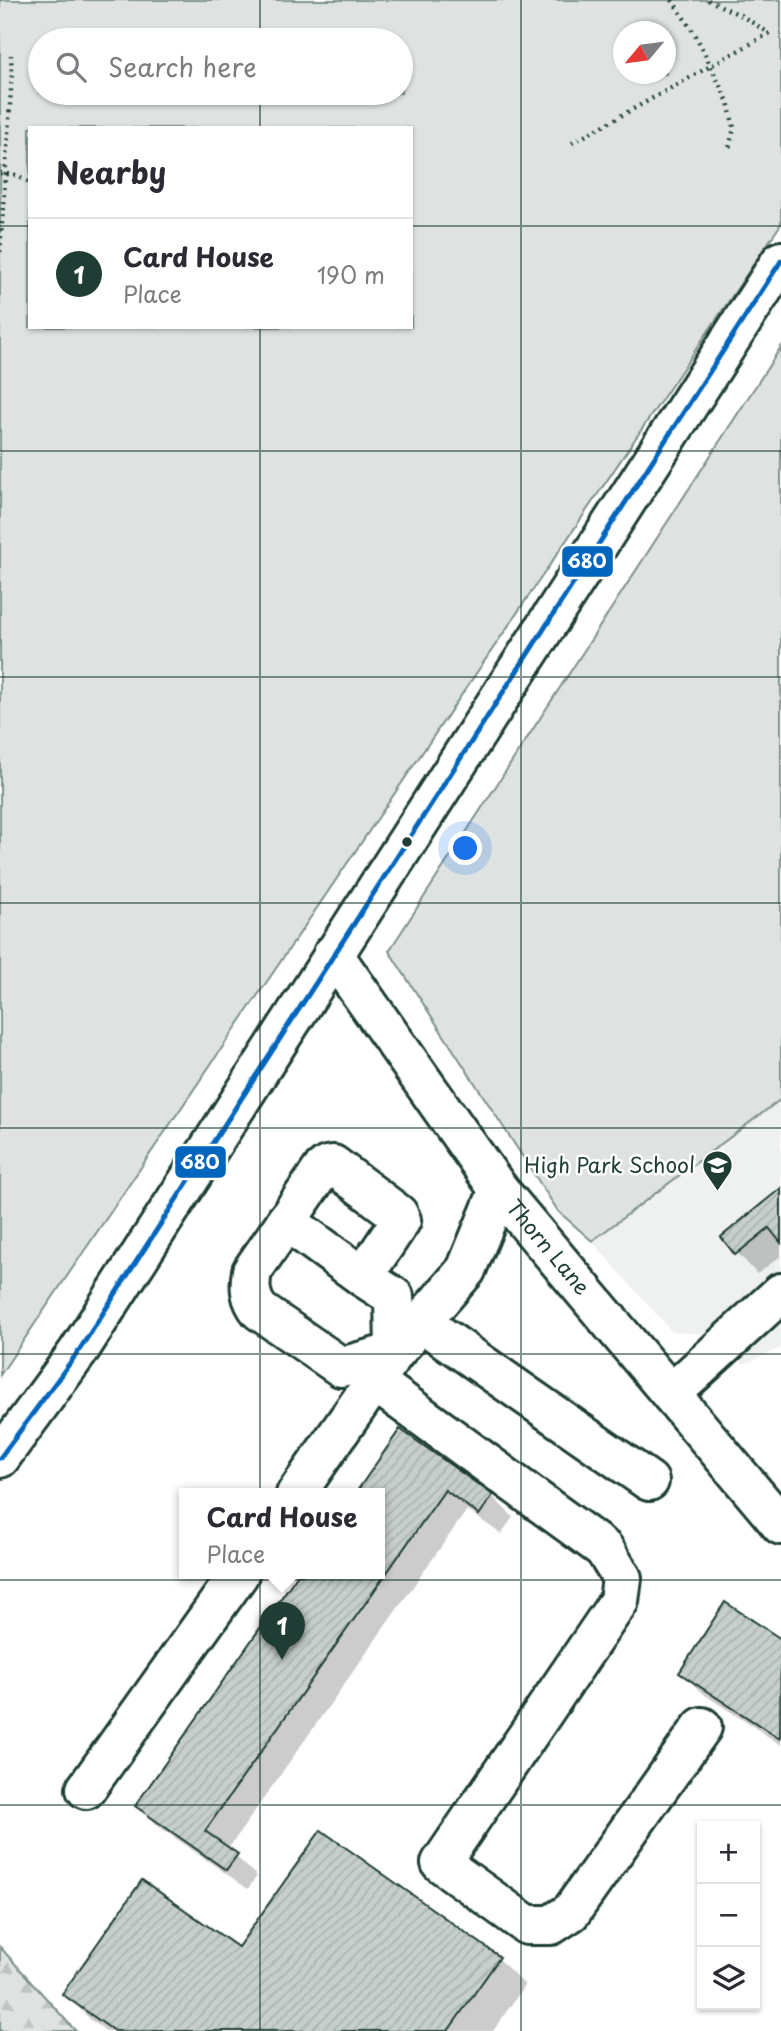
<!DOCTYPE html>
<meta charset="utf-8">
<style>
:root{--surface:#fff;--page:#f7f7f7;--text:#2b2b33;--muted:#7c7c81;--line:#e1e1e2;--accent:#1f3d34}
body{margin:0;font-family:"Playpen Sans",sans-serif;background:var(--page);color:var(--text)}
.controls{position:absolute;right:21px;bottom:21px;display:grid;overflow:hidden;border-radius:0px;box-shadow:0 2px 5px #0004}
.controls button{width:63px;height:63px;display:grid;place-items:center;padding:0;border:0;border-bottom:2px solid var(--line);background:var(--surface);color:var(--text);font:35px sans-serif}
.compass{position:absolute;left:613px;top:21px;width:63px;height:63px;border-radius:50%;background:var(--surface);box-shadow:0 2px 5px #0004;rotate:241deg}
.you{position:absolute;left:466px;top:849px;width:24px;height:24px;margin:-18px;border:5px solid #fff;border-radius:50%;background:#1a73e8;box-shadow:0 0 0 10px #1a73e833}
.badge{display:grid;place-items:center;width:46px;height:46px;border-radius:50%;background:var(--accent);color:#fff;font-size:23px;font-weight:700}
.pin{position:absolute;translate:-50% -58px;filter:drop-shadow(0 2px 4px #0008)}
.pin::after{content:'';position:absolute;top:37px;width:24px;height:21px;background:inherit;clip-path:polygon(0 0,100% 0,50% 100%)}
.popup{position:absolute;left:179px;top:1488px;width:206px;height:91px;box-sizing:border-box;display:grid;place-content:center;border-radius:0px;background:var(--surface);filter:drop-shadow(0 2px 5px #0005);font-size:23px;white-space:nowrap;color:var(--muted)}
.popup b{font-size:26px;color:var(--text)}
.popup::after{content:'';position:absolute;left:50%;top:100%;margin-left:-14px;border:14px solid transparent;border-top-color:var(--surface)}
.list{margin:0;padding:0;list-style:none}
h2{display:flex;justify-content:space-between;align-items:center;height:91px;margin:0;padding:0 28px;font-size:30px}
h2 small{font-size:23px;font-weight:400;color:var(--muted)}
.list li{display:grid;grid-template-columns:46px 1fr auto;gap:21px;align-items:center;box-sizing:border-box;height:112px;padding:0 28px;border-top:2px solid var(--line)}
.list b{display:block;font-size:26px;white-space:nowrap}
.list p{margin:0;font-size:23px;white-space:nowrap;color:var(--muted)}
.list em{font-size:23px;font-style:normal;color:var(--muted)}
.icon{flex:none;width:38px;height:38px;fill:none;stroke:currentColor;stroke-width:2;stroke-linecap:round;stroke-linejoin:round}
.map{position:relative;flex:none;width:781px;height:2031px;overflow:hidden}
.search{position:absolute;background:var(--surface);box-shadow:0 2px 5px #0004;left:28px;top:28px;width:385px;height:77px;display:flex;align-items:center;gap:18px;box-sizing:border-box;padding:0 24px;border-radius:38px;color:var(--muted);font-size:26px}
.panel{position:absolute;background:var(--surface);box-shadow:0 2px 5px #0004;left:28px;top:126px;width:385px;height:203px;border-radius:0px}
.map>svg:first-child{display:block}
</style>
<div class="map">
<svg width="781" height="2031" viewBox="0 0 781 2031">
<defs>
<pattern id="forest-firs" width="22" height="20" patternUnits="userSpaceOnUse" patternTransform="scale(1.75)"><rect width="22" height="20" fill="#dee3e2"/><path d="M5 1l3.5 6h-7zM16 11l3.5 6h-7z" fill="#bec4c2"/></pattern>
<pattern id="building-hatch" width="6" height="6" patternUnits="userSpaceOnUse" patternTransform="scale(1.75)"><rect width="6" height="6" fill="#c7cfcc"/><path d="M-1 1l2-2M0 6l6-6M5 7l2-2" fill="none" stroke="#aab3b0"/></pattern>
</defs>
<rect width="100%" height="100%" fill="#fff"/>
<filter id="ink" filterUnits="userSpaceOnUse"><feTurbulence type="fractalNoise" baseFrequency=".0143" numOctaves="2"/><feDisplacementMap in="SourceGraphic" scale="14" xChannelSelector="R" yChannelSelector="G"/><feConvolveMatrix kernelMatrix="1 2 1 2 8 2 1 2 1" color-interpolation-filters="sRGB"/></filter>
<g filter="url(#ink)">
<path fill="#eef1f0" d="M 781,1099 L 781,1348 L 744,1364 L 712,1334 L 672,1332 L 592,1241 Z"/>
<g fill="#dee3e2" stroke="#7e908b" stroke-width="2" fill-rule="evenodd">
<path d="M 0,0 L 781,0 L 781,224 L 0,1375 ZM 624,32 L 666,32 L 666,74 L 624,74 ZM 40,40 L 401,40 L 401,93 L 40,93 ZM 30,128 L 411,128 L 411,327 L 30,327 Z"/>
<path d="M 781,347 L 781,1099 L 592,1241 L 558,1211 L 389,951 Z"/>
</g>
<path fill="url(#forest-firs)" stroke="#7e908b" stroke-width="2" d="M 0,1947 L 72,2027 L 76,2031 L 0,2031 Z"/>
<g fill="#0003">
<path d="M 781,1191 L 781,1256 L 757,1274 L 723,1237 Z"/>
<path d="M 401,1431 L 492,1496 L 513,1517 L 501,1534 L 467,1510 L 228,1849 L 257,1876 L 248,1889 L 158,1826 L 137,1805 L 380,1574 Z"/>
<path d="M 726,1605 L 781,1641 L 781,1745 L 702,1693 L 682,1673 Z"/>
<path d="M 321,1832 L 499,1959 L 525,1985 L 493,2031 L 106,2031 L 91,2020 L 64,1993 L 238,1950 Z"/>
</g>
<g fill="url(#building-hatch)" stroke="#1f3d34" stroke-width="2">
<path d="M 781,1188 L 781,1243 L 769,1228 L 735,1255 L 721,1237 Z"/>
<path d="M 400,1429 L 493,1495 L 479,1515 L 445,1490 L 205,1831 L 238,1854 L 226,1870 L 135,1806 L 298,1574 L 380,1574 L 380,1494 L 355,1494 Z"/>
<path d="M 725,1602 L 781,1639 L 780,1739 L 679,1673 Z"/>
<path d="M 321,1830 L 500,1957 L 448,2031 L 114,2031 L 62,1994 L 142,1880 L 238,1947 Z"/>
</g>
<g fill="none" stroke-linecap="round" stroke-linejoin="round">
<defs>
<g id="minor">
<path id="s1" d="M 333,954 L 499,1190 L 781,1525"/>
<path d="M 333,1165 L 398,1214 L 401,1220 L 363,1277 L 394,1297 L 395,1352 L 341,1367 L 260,1311 C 250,1299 249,1287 252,1271 L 321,1171 L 327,1166 Z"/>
<path d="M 286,1221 L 363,1277"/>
<path d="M 421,1322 L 649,1481"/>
<path d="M 375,1382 L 604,1549 L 622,1578 L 619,1601 L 441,1863 L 527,1925 L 551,1925 L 571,1912 L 702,1727"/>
<path d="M 671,1394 L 781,1293"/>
<path d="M 296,1494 L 395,1352 L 466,1270 L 499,1190"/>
<path d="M 86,1789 L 239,1574"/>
</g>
<path id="major" d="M 0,1458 L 78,1352 L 781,261"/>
</defs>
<use href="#minor" stroke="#1f3d34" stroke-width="44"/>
<use href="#major" stroke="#1f3d34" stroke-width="44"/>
<g stroke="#1f3d34" stroke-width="4.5" stroke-dasharray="2 5" stroke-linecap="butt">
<path d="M 672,0 L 696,36 L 728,102 L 734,128 L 728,152"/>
<path d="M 708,0 L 740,15 L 769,33"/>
<path d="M 572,143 L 770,33"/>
<path d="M 0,173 L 15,175 L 30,183"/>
<path d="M 0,252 L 12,75 L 11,55"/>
</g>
<use href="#minor" stroke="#fff" stroke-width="38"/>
<use href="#major" stroke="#fff" stroke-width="38"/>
<defs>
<path id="bus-1" d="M 0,1458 L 78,1352 L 781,261"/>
</defs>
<use href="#bus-1" stroke="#fff" stroke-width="10"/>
<use href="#bus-1" stroke="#0065bd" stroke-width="5"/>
</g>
</g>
<path fill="none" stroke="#1f3d34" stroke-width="2" stroke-opacity="0.55" d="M 260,0 L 260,40M 521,0 L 521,2031M 260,93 L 260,128M 0,226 L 30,226M 411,226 L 781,226M 260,327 L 260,2031M 0,451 L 781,451M 0,677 L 781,677M 0,903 L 781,903M 0,1128 L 781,1128M 0,1354 L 781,1354M 0,1580 L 781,1580M 0,1805 L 781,1805"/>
<defs>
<symbol id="school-pin" viewBox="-11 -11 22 30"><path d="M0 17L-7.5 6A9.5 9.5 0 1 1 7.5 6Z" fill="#1f3d34" stroke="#fff"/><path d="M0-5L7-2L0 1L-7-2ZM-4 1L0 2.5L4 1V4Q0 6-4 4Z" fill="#fff"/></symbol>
</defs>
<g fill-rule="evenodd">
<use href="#school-pin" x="700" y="1148" width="35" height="47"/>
</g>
<circle fill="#1f3d34" stroke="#fff" stroke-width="2.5" cx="407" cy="842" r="6"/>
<g text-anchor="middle" stroke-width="5" stroke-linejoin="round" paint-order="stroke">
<g font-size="21" fill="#1f3d34" stroke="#fff" text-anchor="end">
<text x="695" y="1173">High Park School</text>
</g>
<g font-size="21" fill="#1f3d34" stroke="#fff">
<text dy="7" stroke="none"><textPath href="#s1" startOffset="364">Thorn Lane</textPath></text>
</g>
</g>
<g stroke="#fff" stroke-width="2.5">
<rect x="561" y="545" width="53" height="33" rx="7" fill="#0065bd"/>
<rect x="174" y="1145" width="53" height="34" rx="7" fill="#0065bd"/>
</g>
<g font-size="19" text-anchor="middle" font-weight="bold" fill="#fff">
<text x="587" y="568">680</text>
<text x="200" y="1169">680</text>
</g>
</svg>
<div class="controls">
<button>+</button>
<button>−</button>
<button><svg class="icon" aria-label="layers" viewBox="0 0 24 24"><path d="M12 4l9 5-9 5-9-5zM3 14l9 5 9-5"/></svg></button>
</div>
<svg class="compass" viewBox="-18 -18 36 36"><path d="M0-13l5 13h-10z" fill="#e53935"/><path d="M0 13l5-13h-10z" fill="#7c7c81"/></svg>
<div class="you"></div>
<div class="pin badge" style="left:282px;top:1660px">1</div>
<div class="popup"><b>Card House</b>Place</div>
<div class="search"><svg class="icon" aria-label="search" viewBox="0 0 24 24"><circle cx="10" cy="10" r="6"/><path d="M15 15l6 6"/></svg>Search here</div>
<section class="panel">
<h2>Nearby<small></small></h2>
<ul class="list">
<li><span class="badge">1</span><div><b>Card House</b><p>Place</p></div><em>190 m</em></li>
</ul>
</section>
</div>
